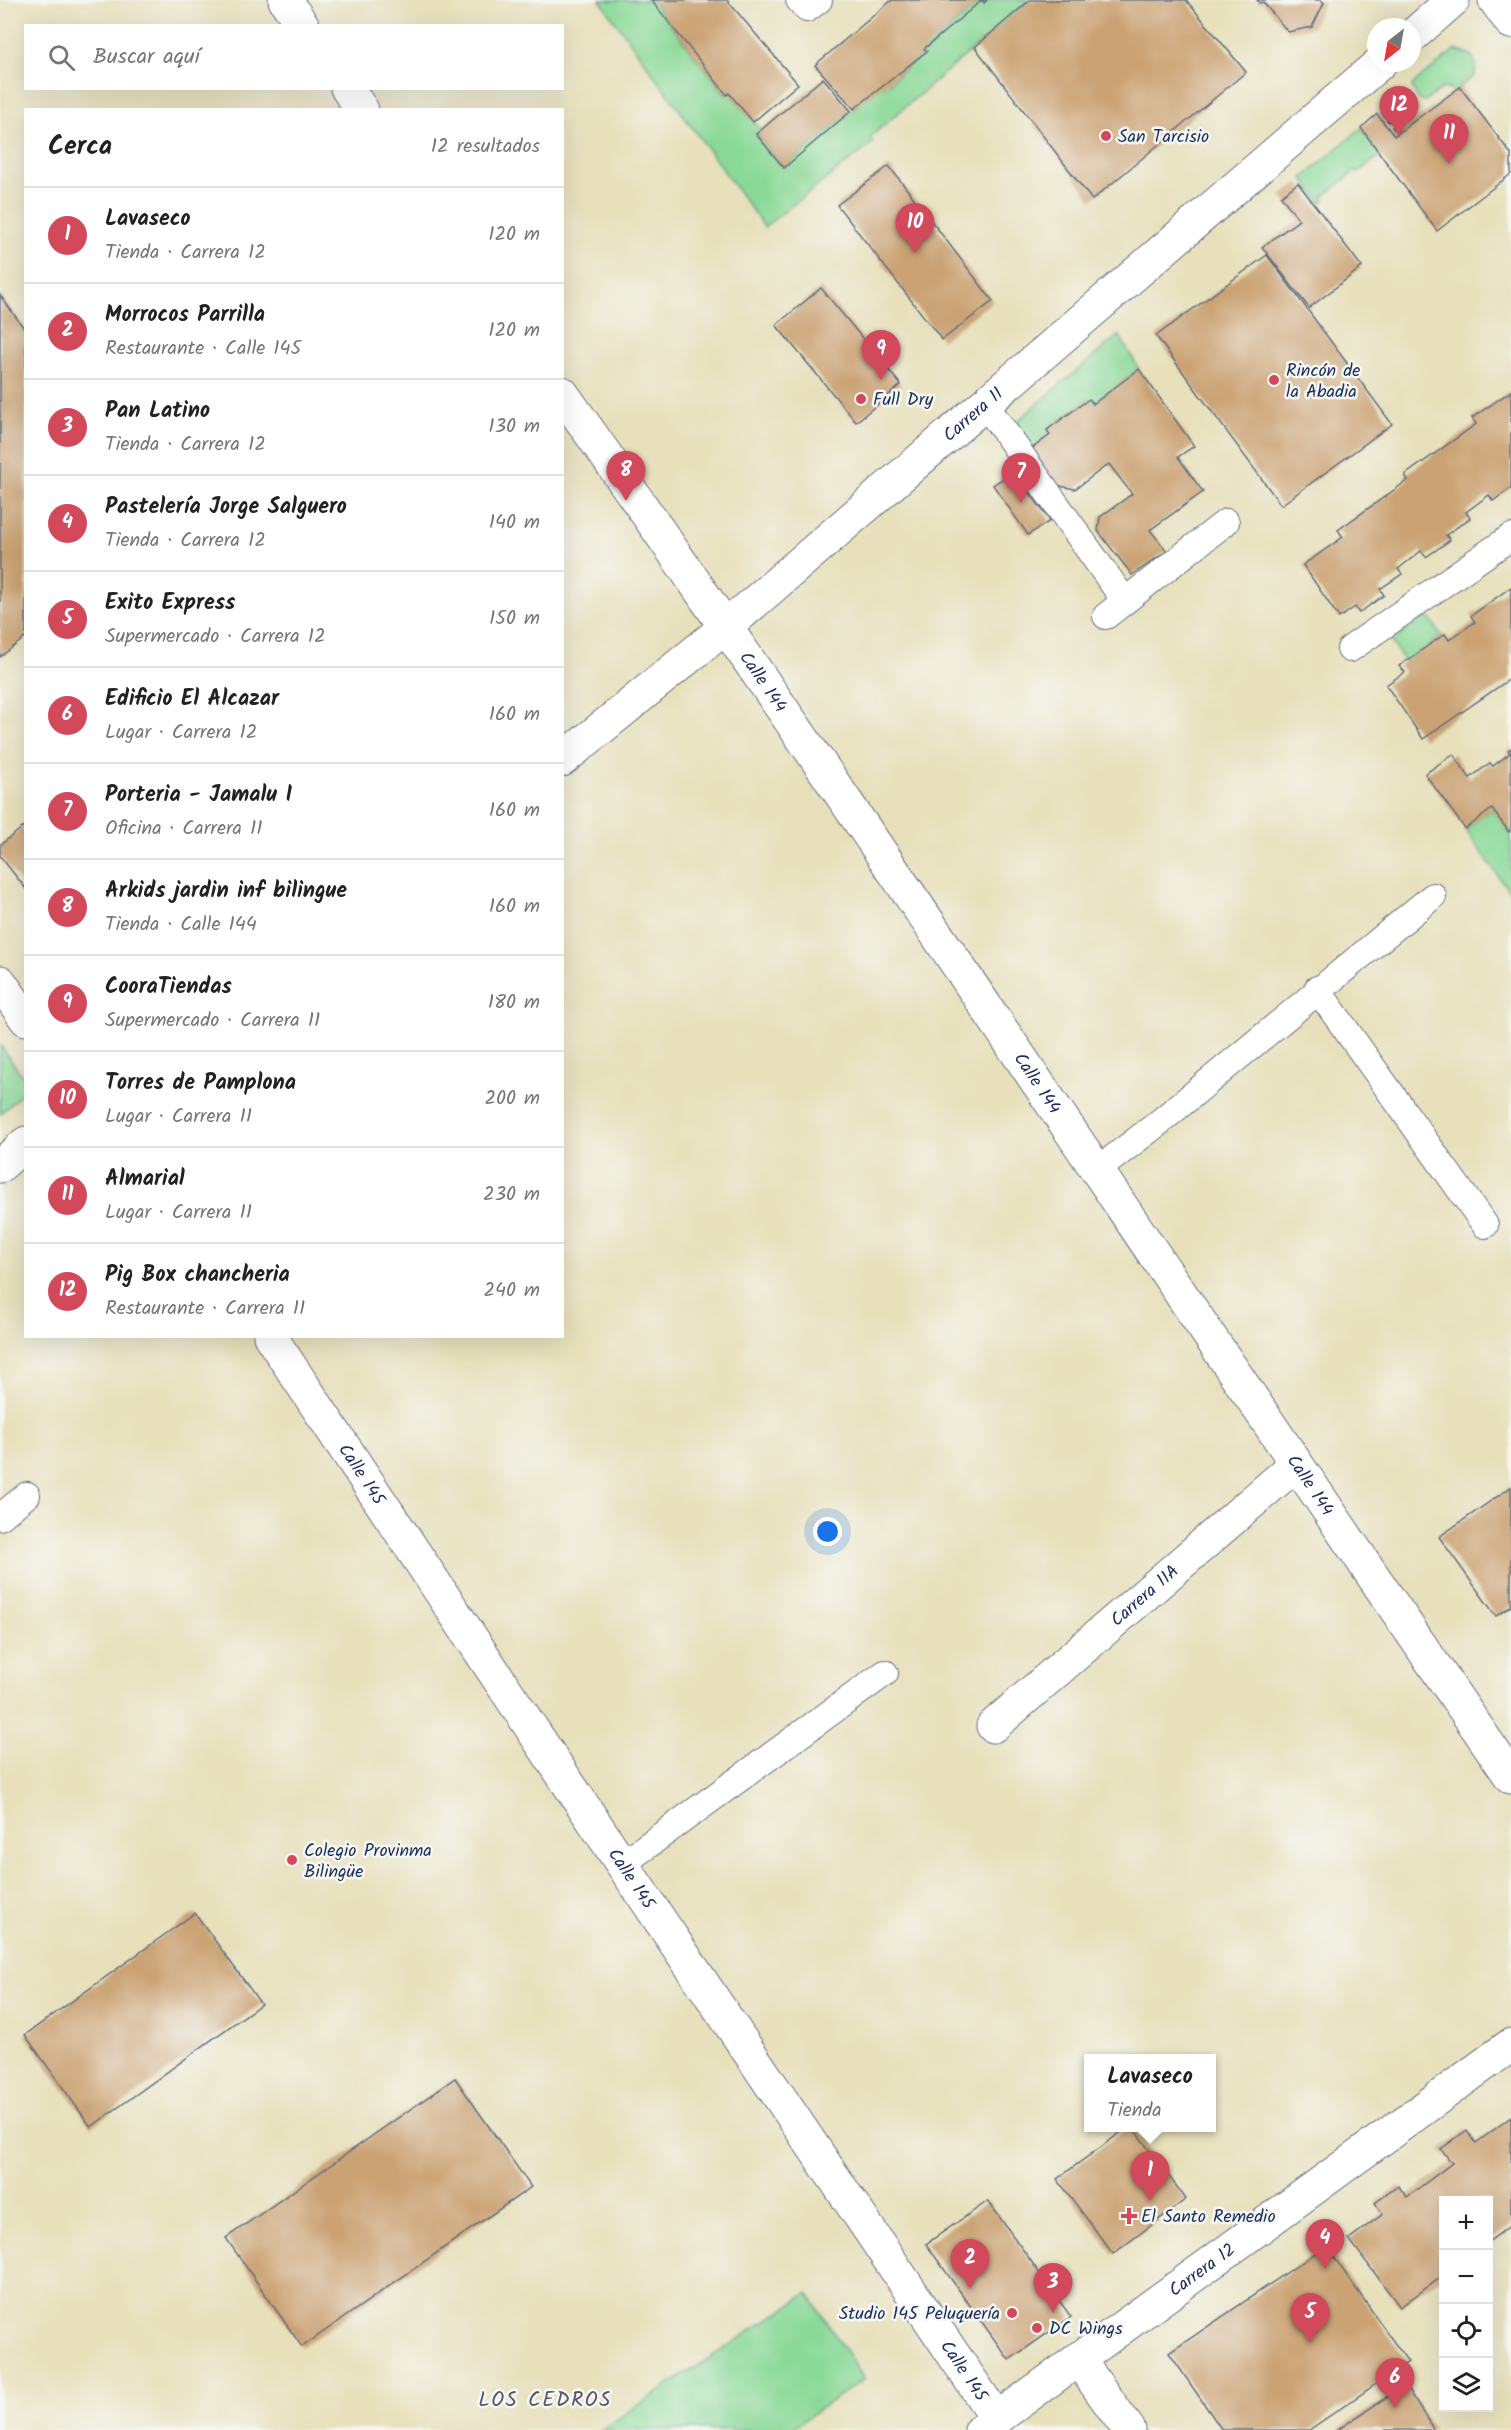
<!DOCTYPE html>
<html lang="es">
<meta charset="utf-8">
<style>
:root{--surface:#fff;--page:#f6f6f6;--text:#222;--muted:#767676;--line:#e0e0e0;--accent:#d1495b}
body{margin:0;font-family:Kalam,sans-serif;background:var(--page);color:var(--text)}
.controls{position:absolute;right:18px;bottom:18px;display:grid;overflow:hidden;border-radius:0px;box-shadow:0 6px 24px #0002}
.controls button{width:54px;height:54px;display:grid;place-items:center;padding:0;border:0;border-bottom:2px solid var(--line);background:var(--surface);color:var(--text);font:30px sans-serif}
.compass{position:absolute;left:1367px;top:18px;width:54px;height:54px;border-radius:50%;background:var(--surface);box-shadow:0 6px 24px #0002;rotate:211deg}
.you{position:absolute;left:828px;top:1532px;width:21px;height:21px;margin:-15px;border:4px solid #fff;border-radius:50%;background:#1a73e8;box-shadow:0 0 0 9px #1a73e833}
.badge{display:grid;place-items:center;width:39px;height:39px;border-radius:50%;background:var(--accent);color:#fff;font-size:20px;font-weight:700}
.pin{position:absolute;translate:-50% -50px;filter:drop-shadow(0 2px 3px #0008)}
.pin::after{content:'';position:absolute;top:32px;width:21px;height:18px;background:inherit;clip-path:polygon(0 0,100% 0,50% 100%)}
.popup{position:absolute;left:1084px;top:2054px;width:132px;height:78px;box-sizing:border-box;display:grid;place-content:center;border-radius:0px;background:var(--surface);filter:drop-shadow(0 2px 4px #0005);font-size:20px;white-space:nowrap;color:var(--muted)}
.popup b{font-size:22px;color:var(--text)}
.popup::after{content:'';position:absolute;left:50%;top:100%;margin-left:-12px;border:12px solid transparent;border-top-color:var(--surface)}
.list{margin:0;padding:0;list-style:none}
h2{display:flex;justify-content:space-between;align-items:center;height:78px;margin:0;padding:0 24px;font-size:26px}
h2 small{font-size:20px;font-weight:400;color:var(--muted)}
.list li{display:grid;grid-template-columns:39px 1fr auto;gap:18px;align-items:center;box-sizing:border-box;height:96px;padding:0 24px;border-top:2px solid var(--line)}
.list b{display:block;font-size:22px;white-space:nowrap}
.list p{margin:0;font-size:20px;white-space:nowrap;color:var(--muted)}
.list em{font-size:20px;font-style:normal;color:var(--muted)}
.icon{flex:none;width:33px;height:33px;fill:none;stroke:currentColor;stroke-width:2;stroke-linecap:round;stroke-linejoin:round}
.map{position:relative;flex:none;width:1511px;height:2430px;overflow:hidden}
.search{position:absolute;background:var(--surface);box-shadow:0 6px 24px #0002;left:24px;top:24px;width:540px;height:66px;display:flex;align-items:center;gap:15px;box-sizing:border-box;padding:0 21px;border-radius:0px;color:var(--muted);font-size:22px}
.panel{position:absolute;background:var(--surface);box-shadow:0 6px 24px #0002;left:24px;top:108px;width:540px;height:1230px;border-radius:0px}
.map>svg:first-child{display:block}
</style>
<div class="map">
<svg width="1511" height="2430" viewBox="0 0 1511 2430">
<rect width="100%" height="100%" fill="#f6f6f2"/>
<filter id="ink" filterUnits="userSpaceOnUse"><feTurbulence type="fractalNoise" baseFrequency=".0167" numOctaves="2"/><feDisplacementMap in="SourceGraphic" scale="12" xChannelSelector="R" yChannelSelector="G"/><feConvolveMatrix kernelMatrix="1 2 1 2 8 2 1 2 1" color-interpolation-filters="sRGB"/></filter>
<filter id="wash" filterUnits="userSpaceOnUse"><feTurbulence type="fractalNoise" baseFrequency=".008" numOctaves="4" result="noise"/><feDisplacementMap in="SourceGraphic" scale="24" xChannelSelector="R" yChannelSelector="G"/><feGaussianBlur stdDeviation="1.35" result="paint"/><feColorMatrix in="noise" values="0 0 0 0 0 0 0 0 0 0 0 0 0 0 0 0 0 1.4 0 .05"/><feComposite in="paint" operator="in"/></filter>
<g filter="url(#wash)">
<rect width="100%" height="100%" fill="#e7e0bb"/>
<g fill="#8ad998" stroke="#52847b" stroke-width="1.5">
<path d="M 600,0 L 651,0 L 726,95 L 729,93 L 761,130 L 756,134 L 784,168 L 882,85 L 885,87 L 982,0 L 984,3 L 987,0 L 1030,0 L 870,137 L 873,143 L 764,227 Z"/>
<path d="M 1455,50 L 1471,55 L 1476,64 L 1475,75 L 1452,93 L 1449,89 L 1443,88 L 1425,101 L 1419,100 L 1412,87 L 1413,84 Z"/>
<path d="M 1361,128 L 1381,155 L 1357,173 L 1355,171 L 1323,197 L 1325,200 L 1321,203 L 1303,178 Z"/>
<path d="M 1119,335 L 1139,369 L 1093,404 L 1088,399 L 1047,430 L 1050,435 L 1030,450 L 1013,425 Z"/>
<path d="M 1428,616 L 1442,636 L 1405,662 L 1391,641 Z"/>
<path d="M 1492,809 L 1509,831 L 1511,830 L 1511,894 L 1465,829 Z"/>
<path d="M 0,1045 L 25,1080 L 25,1091 L 0,1114 Z"/>
<path d="M 808,2293 L 864,2379 L 789,2430 L 601,2430 Z"/>
</g>
<g id="blocks">
<g fill="#caa273">
<path d="M 651,0 L 727,0 L 798,84 L 753,122 L 729,93 L 727,95 Z"/>
<path d="M 892,0 L 987,0 L 984,3 L 982,0 L 924,49 L 927,51 L 854,109 L 815,65 Z"/>
<path d="M 1030,0 L 1186,0 L 1246,72 L 1092,200 L 975,47 Z"/>
<path d="M 1257,0 L 1321,0 L 1324,3 L 1312,27 L 1288,32 L 1263,2 L 1259,3 Z"/>
<path d="M 823,78 L 851,111 L 784,168 L 756,134 Z"/>
<path d="M 1460,87 L 1511,154 L 1511,174 L 1437,231 L 1361,128 L 1377,114 L 1394,136 Z"/>
<path d="M 889,166 L 993,301 L 942,340 L 837,205 Z"/>
<path d="M 1298,183 L 1362,267 L 1309,308 L 1262,247 L 1299,220 L 1281,196 Z"/>
<path d="M 1267,255 L 1392,424 L 1281,505 L 1156,336 Z"/>
<path d="M 821,288 L 901,385 L 856,422 L 776,325 Z"/>
<path d="M 0,295 L 26,331 L 26,637 L 0,657 Z"/>
<path d="M 1139,369 L 1194,446 L 1178,457 L 1203,492 L 1150,530 L 1167,551 L 1132,575 L 1098,531 L 1100,517 L 1132,494 L 1109,464 L 1075,489 L 1055,485 L 1030,450 L 1050,435 L 1047,430 L 1089,399 L 1093,404 Z"/>
<path d="M 1511,391 L 1511,488 L 1493,501 L 1489,495 L 1466,512 L 1470,518 L 1446,535 L 1450,540 L 1426,557 L 1421,551 L 1398,569 L 1402,574 L 1380,589 L 1384,595 L 1359,613 L 1355,607 L 1339,618 L 1303,565 L 1343,537 L 1338,530 L 1408,480 L 1405,475 L 1476,424 L 1472,418 Z"/>
<path d="M 1014,471 L 1050,521 L 1028,535 L 993,485 Z"/>
<path d="M 1511,587 L 1511,678 L 1423,739 L 1386,685 L 1405,672 L 1399,666 L 1445,634 L 1449,640 L 1463,630 L 1475,622 L 1471,616 Z"/>
<path d="M 1511,748 L 1511,830 L 1509,832 L 1492,809 L 1465,829 L 1425,774 L 1453,754 L 1470,778 L 1490,763 L 1493,766 L 1510,753 L 1508,750 Z"/>
<path d="M 26,825 L 26,889 L 0,856 L 0,845 Z"/>
<path d="M 1511,1487 L 1511,1606 L 1496,1616 L 1439,1537 Z"/>
<path d="M 195,1913 L 261,2004 L 91,2127 L 25,2035 Z"/>
<path d="M 455,2078 L 531,2187 L 302,2347 L 226,2238 Z"/>
<path d="M 1511,2117 L 1511,2225 L 1488,2242 L 1488,2200 L 1444,2200 L 1444,2275 L 1400,2307 L 1349,2239 L 1383,2214 L 1375,2203 L 1398,2186 L 1407,2197 L 1452,2163 L 1441,2149 L 1467,2130 L 1476,2143 Z"/>
<path d="M 1127,2128 L 1133,2128 L 1186,2199 L 1113,2254 L 1057,2179 Z"/>
<path d="M 988,2201 L 1071,2317 L 1009,2360 L 926,2244 Z"/>
<path d="M 1326,2246 L 1408,2362 L 1309,2430 L 1222,2430 L 1169,2353 Z"/>
<path d="M 1405,2385 L 1434,2430 L 1337,2430 Z"/>
</g>
</g>
</g>
<g filter="url(#ink)">
<use href="#blocks" fill-opacity="0" stroke="#626d7f" stroke-width="1.5"/>
<g fill="none" stroke-linecap="round" stroke-linejoin="round">
<defs>
<g id="service">
<path d="M 799,0 L 807,9 L 819,0"/>
<path d="M 985,404 L 1125,601 L 1226,522"/>
<path d="M 1106,616 L 1125,601"/>
<path d="M 1350,649 L 1511,537"/>
<path d="M 1317,989 L 1485,1225"/>
<path d="M 1096,1171 L 1156,1125 L 1433,896"/>
<path d="M 0,1517 L 27,1495"/>
<path d="M 622,1864 L 885,1673"/>
</g>
<g id="minor">
<path d="M 285,0 L 303,26"/>
<path d="M 1412,36 L 1453,0"/>
<path d="M 347,88 L 362,110"/>
<path id="s1" d="M 562,393 C 885,850 1193,1317 1511,1777"/>
<path id="s2" d="M 562,760 L 727,626 L 1380,63"/>
<path d="M 0,982 L 26,1019"/>
<path d="M 0,1166 L 26,1143"/>
<path id="s3" d="M 270,1336 L 622,1864 L 997,2419"/>
<path id="s4" d="M 993,1726 L 1295,1465"/>
<path d="M 1078,2359 L 1129,2430"/>
<path id="s5" d="M 981,2430 L 1511,2045"/>
</g>
<path id="secondary" d="M 1495,0 L 1511,22"/>
</defs>
<use href="#service" stroke="#626d7f" stroke-width="28"/>
<use href="#minor" stroke="#626d7f" stroke-width="35"/>
<use href="#secondary" stroke="#626d7f" stroke-width="35"/>
<g stroke="#626d7f" stroke-width="4" stroke-dasharray="4.5 4.5" stroke-linecap="butt">
<path d="M 1405,91 L 1415,103"/>
<path d="M 1382,111 L 1397,131"/>
</g>
<use href="#service" stroke="#fff" stroke-width="26"/>
<use href="#minor" stroke="#fff" stroke-width="33"/>
<use href="#secondary" stroke="#fff" stroke-width="33"/>
</g>
</g>
<g fill="#d1495b" stroke="#f6f6f2" stroke-width="2">
<circle cx="1106" cy="136" r="6"/>
<circle cx="1274" cy="380" r="6"/>
<circle cx="861" cy="399" r="6"/>
<circle cx="292" cy="1860" r="6"/>
<path d="M1126 2207h6v6h6v6h-6v6h-6v-6h-6v-6h6z"/>
<circle cx="1012" cy="2313" r="6"/>
<circle cx="1037" cy="2328" r="6"/>
</g>
<g text-anchor="middle" stroke-width="5" stroke-linejoin="round" paint-order="stroke">
<g font-size="18" fill="#1b2f5e" stroke="#f6f6f2" text-anchor="start">
<text x="1118" y="142">San Tarcisio</text>
<text x="1286" y="376">Rincón de<tspan x="1286" dy="21">la Abadia</tspan></text>
<text x="873" y="405">Full Dry</text>
<text x="304" y="1856">Colegio Provinma<tspan x="304" dy="21">Bilingüe</tspan></text>
<text x="1141" y="2222">El Santo Remedio</text>
<text x="1000" y="2319" text-anchor="end">Studio 145 Peluquería</text>
<text x="1049" y="2334">DC Wings</text>
</g>
<g font-size="18" fill="#1b2f5e" stroke="#f6f6f2">
<text dy="6" stroke="none"><textPath href="#s2" startOffset="537">Carrera 11</textPath></text>
<text dy="6" stroke="none"><textPath href="#s1" startOffset="352">Calle 144</textPath></text>
<text dy="6" stroke="none"><textPath href="#s1" startOffset="838">Calle 144</textPath></text>
<text dy="6" stroke="none"><textPath href="#s3" startOffset="166">Calle 145</textPath></text>
<text dy="6" stroke="none"><textPath href="#s1" startOffset="1324">Calle 144</textPath></text>
<text dy="6" stroke="none"><textPath href="#s4" startOffset="200">Carrera 11A</textPath></text>
<text dy="6" stroke="none"><textPath href="#s3" startOffset="652">Calle 145</textPath></text>
<text dy="6" stroke="none"><textPath href="#s5" startOffset="273">Carrera 12</textPath></text>
<text dy="6" stroke="none"><textPath href="#s3" startOffset="1246">Calle 145</textPath></text>
</g>
<g font-size="21" letter-spacing="1.5" fill="#585765" stroke="#f6f6f2">
<text x="545" y="2406">LOS CEDROS</text>
</g>
</g>
</svg>
<div class="controls">
<button>+</button>
<button>−</button>
<button><svg class="icon" aria-label="locate" viewBox="0 0 24 24"><circle cx="12" cy="12" r="6"/><path d="M12 2v4M12 18v4M2 12h4M18 12h4"/></svg></button>
<button><svg class="icon" aria-label="layers" viewBox="0 0 24 24"><path d="M12 4l9 5-9 5-9-5zM3 14l9 5 9-5"/></svg></button>
</div>
<svg class="compass" viewBox="-18 -18 36 36"><path d="M0-13l5 13h-10z" fill="#e53935"/><path d="M0 13l5-13h-10z" fill="#767676"/></svg>
<div class="you"></div>
<div class="pin badge" style="left:1150px;top:2201px">1</div>
<div class="popup"><b>Lavaseco</b>Tienda</div>
<div class="pin badge" style="left:970px;top:2289px">2</div>
<div class="pin badge" style="left:1053px;top:2313px">3</div>
<div class="pin badge" style="left:1325px;top:2269px">4</div>
<div class="pin badge" style="left:1310px;top:2343px">5</div>
<div class="pin badge" style="left:1395px;top:2408px">6</div>
<div class="pin badge" style="left:1021px;top:503px">7</div>
<div class="pin badge" style="left:626px;top:501px">8</div>
<div class="pin badge" style="left:881px;top:380px">9</div>
<div class="pin badge" style="left:915px;top:253px">10</div>
<div class="pin badge" style="left:1449px;top:164px">11</div>
<div class="pin badge" style="left:1399px;top:136px">12</div>
<div class="search"><svg class="icon" aria-label="search" viewBox="0 0 24 24"><circle cx="10" cy="10" r="6"/><path d="M15 15l6 6"/></svg>Buscar aquí</div>
<section class="panel">
<h2>Cerca<small>12 resultados</small></h2>
<ul class="list">
<li><span class="badge">1</span><div><b>Lavaseco</b><p>Tienda · Carrera 12</p></div><em>120 m</em></li>
<li><span class="badge">2</span><div><b>Morrocos Parrilla</b><p>Restaurante · Calle 145</p></div><em>120 m</em></li>
<li><span class="badge">3</span><div><b>Pan Latino</b><p>Tienda · Carrera 12</p></div><em>130 m</em></li>
<li><span class="badge">4</span><div><b>Pastelería Jorge Salguero</b><p>Tienda · Carrera 12</p></div><em>140 m</em></li>
<li><span class="badge">5</span><div><b>Exito Express</b><p>Supermercado · Carrera 12</p></div><em>150 m</em></li>
<li><span class="badge">6</span><div><b>Edificio El Alcazar</b><p>Lugar · Carrera 12</p></div><em>160 m</em></li>
<li><span class="badge">7</span><div><b>Porteria - Jamalu I</b><p>Oficina · Carrera 11</p></div><em>160 m</em></li>
<li><span class="badge">8</span><div><b>Arkids jardin inf bilingue</b><p>Tienda · Calle 144</p></div><em>160 m</em></li>
<li><span class="badge">9</span><div><b>CooraTiendas</b><p>Supermercado · Carrera 11</p></div><em>180 m</em></li>
<li><span class="badge">10</span><div><b>Torres de Pamplona</b><p>Lugar · Carrera 11</p></div><em>200 m</em></li>
<li><span class="badge">11</span><div><b>Almarial</b><p>Lugar · Carrera 11</p></div><em>230 m</em></li>
<li><span class="badge">12</span><div><b>Pig Box chancheria</b><p>Restaurante · Carrera 11</p></div><em>240 m</em></li>
</ul>
</section>
</div>
